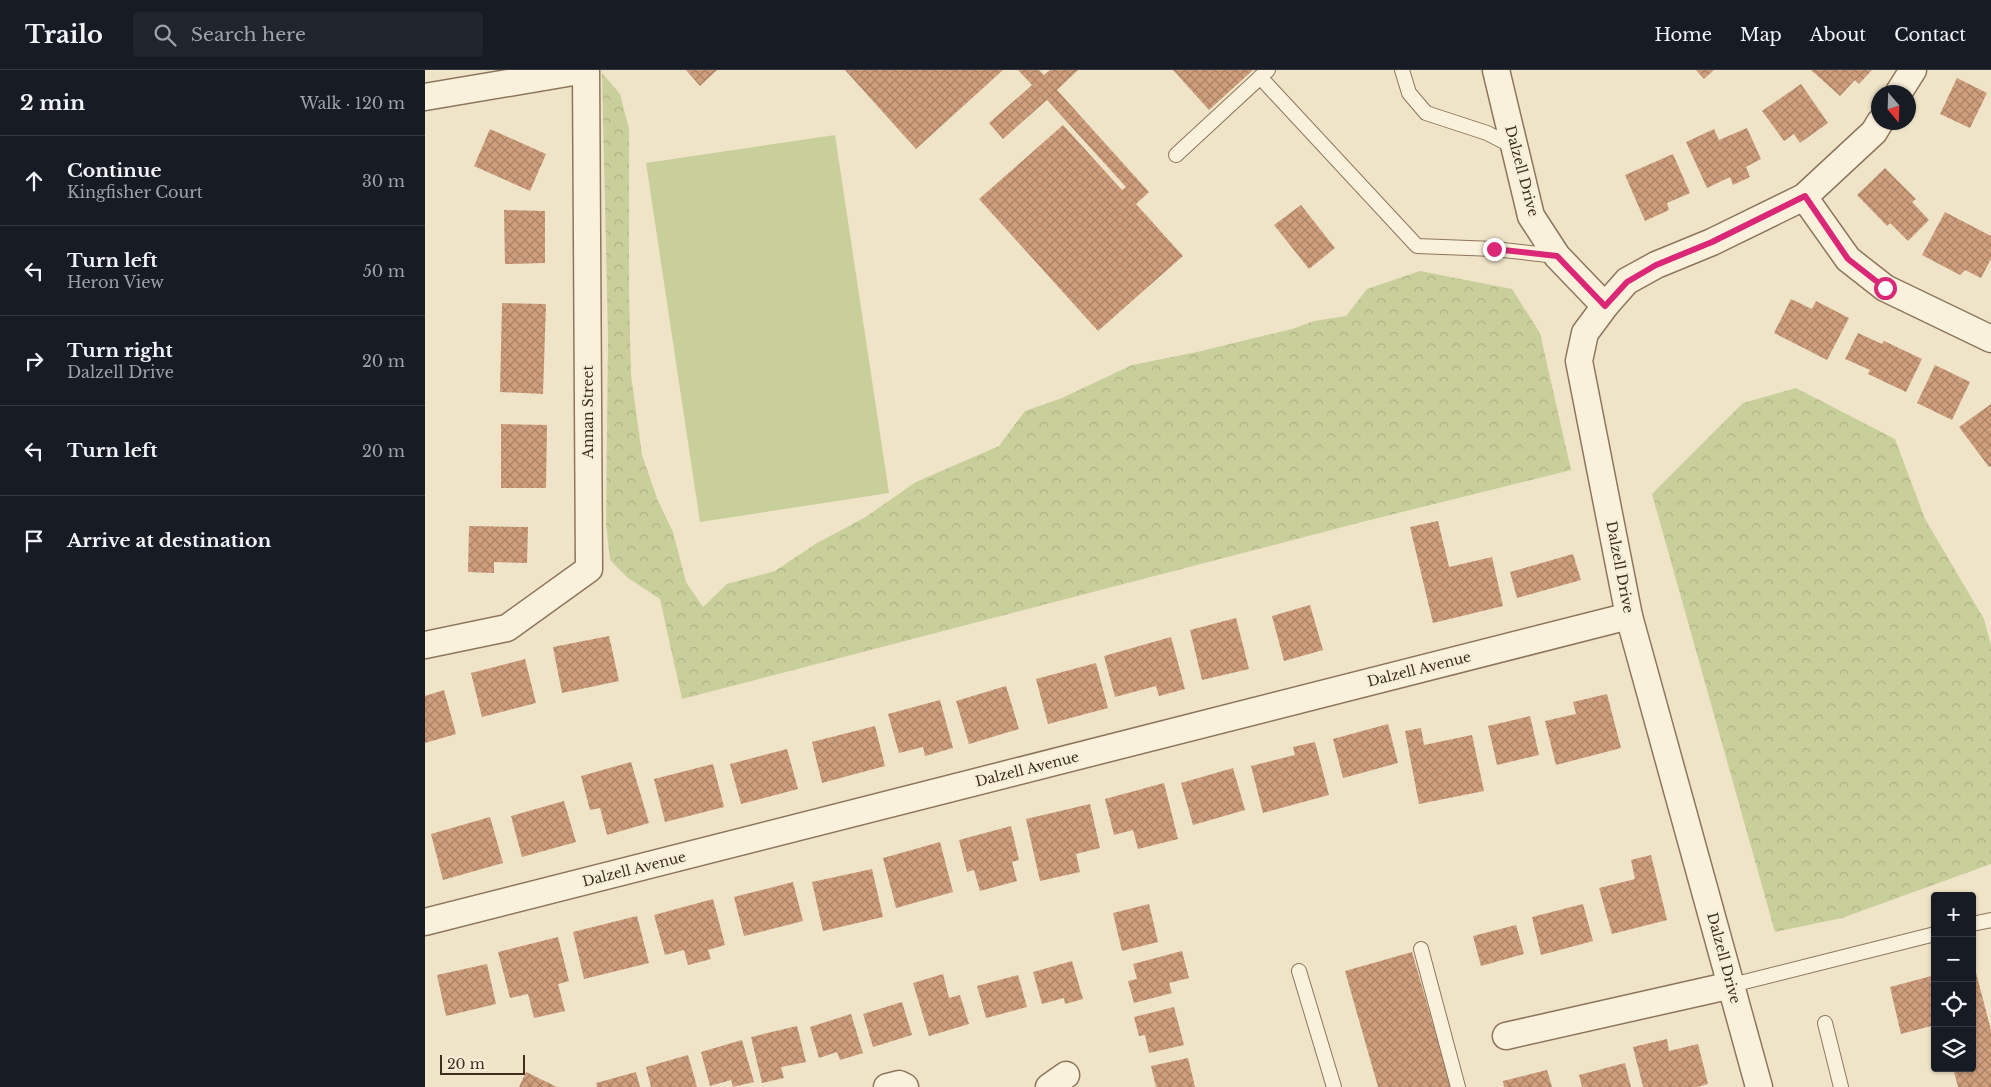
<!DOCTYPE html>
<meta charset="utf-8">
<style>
:root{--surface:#171b24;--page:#20242c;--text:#f1f3f6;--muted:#9ea1a6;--line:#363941}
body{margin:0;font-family:"Libre Baskerville",serif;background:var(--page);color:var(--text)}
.controls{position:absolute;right:15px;bottom:15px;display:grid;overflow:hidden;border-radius:5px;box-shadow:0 1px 4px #0004}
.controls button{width:45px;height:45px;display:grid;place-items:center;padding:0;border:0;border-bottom:1px solid var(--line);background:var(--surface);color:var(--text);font:25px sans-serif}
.compass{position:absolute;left:1446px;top:15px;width:45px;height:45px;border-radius:50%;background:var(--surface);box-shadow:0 1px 4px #0004;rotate:161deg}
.scale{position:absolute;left:15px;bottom:12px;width:85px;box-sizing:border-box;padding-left:5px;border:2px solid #3d2e20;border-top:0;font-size:14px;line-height:18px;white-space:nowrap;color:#3d2e20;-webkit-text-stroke:4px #f7eed8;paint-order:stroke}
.stop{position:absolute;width:15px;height:15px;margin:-11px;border:4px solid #db2777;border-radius:50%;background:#fff}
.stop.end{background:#db2777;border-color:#fff;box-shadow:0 1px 5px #0008}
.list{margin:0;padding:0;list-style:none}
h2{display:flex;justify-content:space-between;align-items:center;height:65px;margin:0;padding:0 20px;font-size:21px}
h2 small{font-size:16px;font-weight:400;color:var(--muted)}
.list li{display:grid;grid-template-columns:32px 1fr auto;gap:15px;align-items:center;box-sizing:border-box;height:90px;padding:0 20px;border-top:1px solid var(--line)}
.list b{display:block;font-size:19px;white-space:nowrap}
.list p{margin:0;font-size:16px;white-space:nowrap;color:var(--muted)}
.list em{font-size:16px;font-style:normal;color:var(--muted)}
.icon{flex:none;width:28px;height:28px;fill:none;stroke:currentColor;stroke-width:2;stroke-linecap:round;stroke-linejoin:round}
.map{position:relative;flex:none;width:1566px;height:1017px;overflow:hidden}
header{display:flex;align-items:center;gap:30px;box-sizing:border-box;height:70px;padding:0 25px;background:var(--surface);border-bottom:1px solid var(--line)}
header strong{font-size:24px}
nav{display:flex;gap:28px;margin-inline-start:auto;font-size:18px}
.search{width:350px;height:45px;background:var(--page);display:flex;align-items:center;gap:12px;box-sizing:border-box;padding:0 18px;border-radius:5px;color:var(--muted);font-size:19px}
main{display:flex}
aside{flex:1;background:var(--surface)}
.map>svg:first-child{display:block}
</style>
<header>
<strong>Trailo</strong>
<div class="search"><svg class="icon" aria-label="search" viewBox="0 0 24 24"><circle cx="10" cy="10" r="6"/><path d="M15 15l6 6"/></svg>Search here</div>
<nav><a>Home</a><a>Map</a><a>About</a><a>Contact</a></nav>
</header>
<main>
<aside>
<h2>2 min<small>Walk · 120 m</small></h2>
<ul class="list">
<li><svg class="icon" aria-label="ahead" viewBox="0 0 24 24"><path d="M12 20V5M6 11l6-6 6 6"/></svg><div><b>Continue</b><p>Kingfisher Court</p></div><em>30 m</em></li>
<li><svg class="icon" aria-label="left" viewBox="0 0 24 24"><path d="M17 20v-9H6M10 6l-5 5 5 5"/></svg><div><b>Turn left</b><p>Heron View</p></div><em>50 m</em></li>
<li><svg class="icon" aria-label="right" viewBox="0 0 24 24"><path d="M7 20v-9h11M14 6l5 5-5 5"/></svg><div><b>Turn right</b><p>Dalzell Drive</p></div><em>20 m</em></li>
<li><svg class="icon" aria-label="left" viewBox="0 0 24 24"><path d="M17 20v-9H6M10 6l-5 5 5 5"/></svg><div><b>Turn left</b></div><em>20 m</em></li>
<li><svg class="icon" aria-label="arrive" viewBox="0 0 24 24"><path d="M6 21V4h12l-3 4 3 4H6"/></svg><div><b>Arrive at destination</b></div></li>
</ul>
</aside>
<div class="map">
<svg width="1566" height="1017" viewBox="0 0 1566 1017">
<defs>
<pattern id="forest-crowns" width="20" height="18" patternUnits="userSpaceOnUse" patternTransform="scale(1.25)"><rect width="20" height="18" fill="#c9cf9b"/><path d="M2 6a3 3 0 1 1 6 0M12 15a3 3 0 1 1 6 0" fill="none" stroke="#aeb285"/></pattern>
<pattern id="building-cross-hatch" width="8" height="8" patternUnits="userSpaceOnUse" patternTransform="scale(1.25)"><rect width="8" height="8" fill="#cf9f7d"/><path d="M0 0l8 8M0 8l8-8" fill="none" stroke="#a98266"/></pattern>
</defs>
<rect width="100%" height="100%" fill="#f0e4c8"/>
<g fill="url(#forest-crowns)">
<path d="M 177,3 L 195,24 L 204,59 L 204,223 L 206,305 L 217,385 L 233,431 L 248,462 L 261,512 L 278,537 L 302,514 L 350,501 L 392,473 L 439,448 L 491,412 L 574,376 L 600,341 L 637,328 L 707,295 L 772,282 L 867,259 L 889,251 L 921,246 L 942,219 L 995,201 L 1087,219 L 1115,263 L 1146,400 L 933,453 L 257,629 L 235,529 L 203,508 L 185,490 L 181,454 L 183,266 Z"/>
<path d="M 1371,318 L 1470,369 L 1500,449 L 1559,549 L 1566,575 L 1566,794 L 1417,848 L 1350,862 L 1227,424 L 1318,333 Z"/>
</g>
<path fill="#c9cf9b" d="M 410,65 L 464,423 L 275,452 L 221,93 Z"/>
<g fill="url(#building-cross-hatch)">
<path d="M 261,0 L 292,0 L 275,16 Z"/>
<path d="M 420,0 L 578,0 L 491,79 Z"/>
<path d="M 593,0 L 614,0 L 619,5 L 625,0 L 653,0 L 632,20 L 724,122 L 711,134 L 758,186 L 673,261 L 554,129 L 638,55 L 697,120 L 701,117 L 622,30 L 578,69 L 564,53 L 607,15 Z"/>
<path d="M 748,0 L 828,0 L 784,40 Z"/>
<path d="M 1271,0 L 1289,0 L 1279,9 Z"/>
<path d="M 1386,0 L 1447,0 L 1434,14 L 1430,10 L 1415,26 Z"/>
<path d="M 1532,8 L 1562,23 L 1545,58 L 1515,44 Z"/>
<path d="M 1376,14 L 1403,53 L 1375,73 L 1369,64 L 1359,71 L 1337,41 Z"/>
<path d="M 1322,58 L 1336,89 L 1321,97 L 1325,107 L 1308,115 L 1305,107 L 1282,118 L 1261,72 L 1289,59 L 1294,70 Z"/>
<path d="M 65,59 L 121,84 L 105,121 L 49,96 Z"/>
<path d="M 1248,84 L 1265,123 L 1242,133 L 1244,140 L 1220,151 L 1200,105 Z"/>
<path d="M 1460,98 L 1491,129 L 1487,132 L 1504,150 L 1483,171 L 1465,153 L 1462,156 L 1432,125 Z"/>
<path d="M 876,135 L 910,178 L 884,199 L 849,155 Z"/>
<path d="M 79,140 L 120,141 L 120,193 L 80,194 Z"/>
<path d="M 1520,142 L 1566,166 L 1566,189 L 1556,208 L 1540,200 L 1535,205 L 1497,185 Z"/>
<path d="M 1366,229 L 1387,239 L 1391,231 L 1424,248 L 1402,290 L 1349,263 Z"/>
<path d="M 77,233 L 121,234 L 118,324 L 75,322 Z"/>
<path d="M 1433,263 L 1457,274 L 1459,271 L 1497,289 L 1481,322 L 1443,304 L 1445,300 L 1420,289 Z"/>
<path d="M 1510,295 L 1545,312 L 1527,350 L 1492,333 Z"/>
<path d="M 1566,334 L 1566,396 L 1564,397 L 1534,357 Z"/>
<path d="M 76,354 L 122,355 L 121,418 L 76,418 Z"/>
<path d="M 1013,451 L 1024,497 L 1067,487 L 1078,536 L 1008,553 L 985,457 Z"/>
<path d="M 44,456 L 103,457 L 102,493 L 69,492 L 69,503 L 43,502 Z"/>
<path d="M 1148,484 L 1156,510 L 1092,528 L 1085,502 Z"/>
<path d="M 885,535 L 898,580 L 859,591 L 847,546 Z"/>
<path d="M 811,548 L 824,599 L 777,610 L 765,560 Z"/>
<path d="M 184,566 L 194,611 L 137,623 L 128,577 Z"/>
<path d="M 746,567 L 760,619 L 734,626 L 731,616 L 690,627 L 679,586 Z"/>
<path d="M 100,589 L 111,633 L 57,647 L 46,603 Z"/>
<path d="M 671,593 L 683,638 L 623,654 L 611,609 Z"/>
<path d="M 581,616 L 594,659 L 544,674 L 531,631 Z"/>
<path d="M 19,620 L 31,664 L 0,673 L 0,626 Z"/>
<path d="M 1182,624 L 1196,678 L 1131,695 L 1120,651 L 1151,644 L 1148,632 Z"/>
<path d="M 515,630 L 528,678 L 500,686 L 498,677 L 474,683 L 463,644 Z"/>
<path d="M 1105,646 L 1114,685 L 1072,695 L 1063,656 Z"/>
<path d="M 963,654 L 973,693 L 918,708 L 908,669 Z"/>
<path d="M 450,656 L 460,696 L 397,713 L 387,672 Z"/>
<path d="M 996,658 L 999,675 L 1047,665 L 1059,721 L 994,734 L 980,661 Z"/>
<path d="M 890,672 L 904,725 L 838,743 L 826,696 L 870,685 L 868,677 Z"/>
<path d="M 362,679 L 373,719 L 316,734 L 305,694 Z"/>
<path d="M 206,692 L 224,753 L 182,765 L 175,738 L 165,740 L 156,706 Z"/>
<path d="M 288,694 L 299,737 L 240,752 L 229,709 Z"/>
<path d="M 808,698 L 820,740 L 768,755 L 756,713 Z"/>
<path d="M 739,713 L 753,769 L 713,779 L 708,760 L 689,765 L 680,729 Z"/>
<path d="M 139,731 L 151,772 L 97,787 L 86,746 Z"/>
<path d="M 665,734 L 675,778 L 651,784 L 655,802 L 615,811 L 601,749 Z"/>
<path d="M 65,747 L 78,793 L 18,810 L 6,764 Z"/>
<path d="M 586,756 L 594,790 L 587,792 L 592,811 L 555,821 L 549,800 L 542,802 L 534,770 Z"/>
<path d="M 515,772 L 528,822 L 471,838 L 458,788 Z"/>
<path d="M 1226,785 L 1242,850 L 1187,864 L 1174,818 L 1210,809 L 1206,790 Z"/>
<path d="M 447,799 L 458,847 L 398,861 L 387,812 Z"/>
<path d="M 368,812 L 378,851 L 319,866 L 309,827 Z"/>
<path d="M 288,829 L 300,875 L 283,880 L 286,889 L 263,895 L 259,880 L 240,885 L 229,845 Z"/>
<path d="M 724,834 L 733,872 L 697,881 L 688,843 Z"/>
<path d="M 1158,834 L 1168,871 L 1116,885 L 1107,847 Z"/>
<path d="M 212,846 L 224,893 L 159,909 L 148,862 Z"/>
<path d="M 1091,855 L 1099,884 L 1056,896 L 1048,866 Z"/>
<path d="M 133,867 L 144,911 L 133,914 L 140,941 L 109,948 L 103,924 L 85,928 L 73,882 Z"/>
<path d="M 757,881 L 764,908 L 744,913 L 747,923 L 709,933 L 703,911 L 712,909 L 708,894 Z"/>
<path d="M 987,882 L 1026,1017 L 953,1017 L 920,901 Z"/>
<path d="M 647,891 L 658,929 L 640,934 L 639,928 L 617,934 L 608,902 Z"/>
<path d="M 62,894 L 71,934 L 21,946 L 12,905 Z"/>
<path d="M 1549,895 L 1566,960 L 1566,1017 L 1533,1017 L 1528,998 L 1547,998 L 1547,896 Z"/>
<path d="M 518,904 L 524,928 L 535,925 L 544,954 L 504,966 L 488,913 Z"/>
<path d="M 593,905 L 602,937 L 561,948 L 552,916 Z"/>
<path d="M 1510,905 L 1510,955 L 1476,964 L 1465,917 Z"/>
<path d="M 477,932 L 487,965 L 448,977 L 438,944 Z"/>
<path d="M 749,937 L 759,975 L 724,983 L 720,965 L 714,966 L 709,947 Z"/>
<path d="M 426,944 L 438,983 L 415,990 L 412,982 L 394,988 L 385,957 Z"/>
<path d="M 372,956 L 381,992 L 356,997 L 359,1008 L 337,1013 L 326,967 Z"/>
<path d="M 1242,969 L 1244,981 L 1273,974 L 1283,1014 L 1272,1017 L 1218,1017 L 1208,977 Z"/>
<path d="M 317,970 L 329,1012 L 308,1017 L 306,1010 L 285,1016 L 276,982 Z"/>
<path d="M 263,985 L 272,1017 L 226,1017 L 221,997 Z"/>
<path d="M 763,988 L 770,1017 L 731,1017 L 726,996 Z"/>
<path d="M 1200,993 L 1206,1017 L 1157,1017 L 1154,1005 Z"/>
<path d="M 1122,1000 L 1127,1017 L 1079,1017 L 1078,1011 Z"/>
<path d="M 101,1002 L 132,1017 L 94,1017 Z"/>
<path d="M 211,1002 L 215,1017 L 172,1017 L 171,1013 Z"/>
</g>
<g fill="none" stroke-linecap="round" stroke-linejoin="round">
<defs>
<g id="lane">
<path d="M 977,0 L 984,23 L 1001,43 L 1062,63 L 1089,77"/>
<path d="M 835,7 L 992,176 L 1069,179 L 1132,186"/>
<path d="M 751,85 L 843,0"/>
<path d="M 1547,854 L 1566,850"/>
<path d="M 996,879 L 1033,1017"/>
<path d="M 874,901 L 909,1017"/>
<path d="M 1307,915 L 1510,864"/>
<path d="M 1400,953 L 1416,1017"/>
</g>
<g id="street">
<path d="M 1071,0 L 1106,146 L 1132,186 L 1180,236 L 1160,263 L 1154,291 L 1204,546 L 1334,1017"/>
<path d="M 1474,22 L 1488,0"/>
<path d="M 0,27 L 160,0"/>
<path d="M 1379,127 L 1423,189 L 1460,218 L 1566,269"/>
<path d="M 1180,236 L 1202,211 L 1231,195 L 1287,172 L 1379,127 L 1449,62 L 1455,52"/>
<path d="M 0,575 L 82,558 L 164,499 L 161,0"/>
<path d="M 0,852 L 1204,546"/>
<path d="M 1081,966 L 1307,915"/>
<path d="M 462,1017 L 474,1014 L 480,1017"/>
<path d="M 624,1017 L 641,1005"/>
</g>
</defs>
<use href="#lane" stroke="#8d765c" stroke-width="16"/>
<use href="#street" stroke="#8d765c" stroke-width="29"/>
<use href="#lane" stroke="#faf1dc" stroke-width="14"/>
<use href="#street" stroke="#faf1dc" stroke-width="26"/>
</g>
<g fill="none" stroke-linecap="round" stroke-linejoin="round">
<path stroke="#db2777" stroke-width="6" d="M 1069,179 L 1132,186 L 1180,236 L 1202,212 L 1231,195 L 1287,172 L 1380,126 L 1423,189 L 1460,218"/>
</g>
<g text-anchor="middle" stroke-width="5" stroke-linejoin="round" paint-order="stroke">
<g font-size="14" fill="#3d2e20" stroke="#f7eed8">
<text transform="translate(1097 101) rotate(75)" y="5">Dalzell Drive</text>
<text transform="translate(163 342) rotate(-90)" y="5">Annan Street</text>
<text transform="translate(1195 497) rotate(79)" y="5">Dalzell Drive</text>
<text transform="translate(994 599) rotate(-14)" y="5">Dalzell Avenue</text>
<text transform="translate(602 699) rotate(-14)" y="5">Dalzell Avenue</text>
<text transform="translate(209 799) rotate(-14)" y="5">Dalzell Avenue</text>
<text transform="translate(1299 888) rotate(75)" y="5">Dalzell Drive</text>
</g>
</g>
</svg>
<div class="controls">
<button>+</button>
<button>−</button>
<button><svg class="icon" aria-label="locate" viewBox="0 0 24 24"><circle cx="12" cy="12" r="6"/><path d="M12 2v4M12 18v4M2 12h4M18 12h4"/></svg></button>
<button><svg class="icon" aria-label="layers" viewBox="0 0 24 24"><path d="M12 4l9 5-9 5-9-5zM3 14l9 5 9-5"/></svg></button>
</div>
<svg class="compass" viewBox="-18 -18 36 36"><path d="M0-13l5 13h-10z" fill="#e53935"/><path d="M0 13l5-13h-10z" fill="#9ea1a6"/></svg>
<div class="scale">20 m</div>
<div class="stop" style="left:1460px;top:218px"></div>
<div class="stop end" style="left:1069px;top:179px"></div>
</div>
</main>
